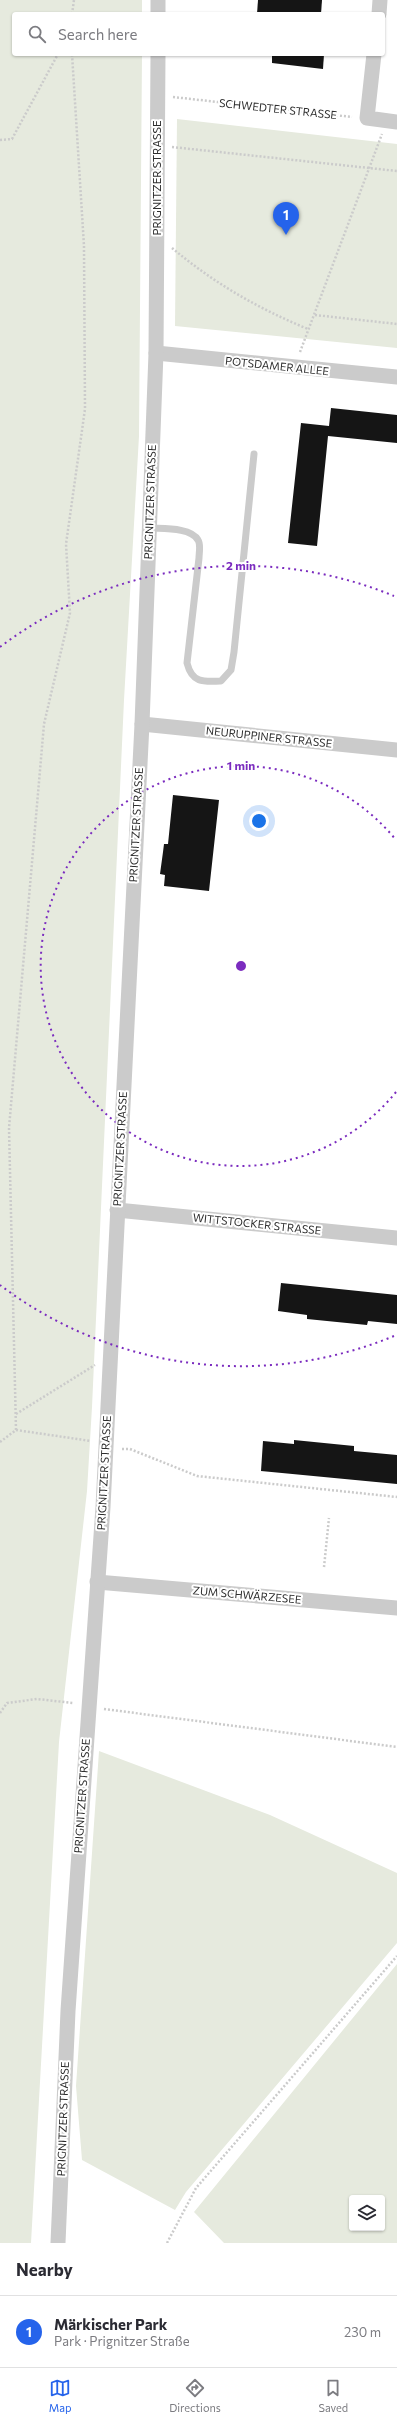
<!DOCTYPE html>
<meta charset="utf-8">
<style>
:root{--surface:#fff;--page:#f2f2f3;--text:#2b2b33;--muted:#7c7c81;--line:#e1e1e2;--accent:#2563eb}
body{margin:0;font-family:Commissioner,sans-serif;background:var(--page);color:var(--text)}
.controls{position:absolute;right:12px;bottom:12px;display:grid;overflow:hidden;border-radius:4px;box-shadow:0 1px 3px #0004}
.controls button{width:36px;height:36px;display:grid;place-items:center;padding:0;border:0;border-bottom:1px solid var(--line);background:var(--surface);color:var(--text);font:20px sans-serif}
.you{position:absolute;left:259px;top:821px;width:14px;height:14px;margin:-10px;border:3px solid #fff;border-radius:50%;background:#1a73e8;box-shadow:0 0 0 6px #1a73e833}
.badge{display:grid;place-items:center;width:26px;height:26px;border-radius:50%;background:var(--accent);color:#fff;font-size:13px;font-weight:700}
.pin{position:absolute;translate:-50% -33px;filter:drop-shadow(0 1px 2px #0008)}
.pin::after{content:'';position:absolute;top:21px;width:14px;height:12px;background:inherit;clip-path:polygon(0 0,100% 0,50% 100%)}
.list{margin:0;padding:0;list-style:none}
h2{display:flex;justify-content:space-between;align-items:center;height:52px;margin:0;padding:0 16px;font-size:17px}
h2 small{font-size:13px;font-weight:400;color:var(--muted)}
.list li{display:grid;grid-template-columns:26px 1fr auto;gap:12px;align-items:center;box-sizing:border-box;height:72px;padding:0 16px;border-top:1px solid var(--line)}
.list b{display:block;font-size:15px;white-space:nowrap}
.list p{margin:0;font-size:13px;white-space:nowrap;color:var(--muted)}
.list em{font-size:13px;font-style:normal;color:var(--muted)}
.icon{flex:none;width:22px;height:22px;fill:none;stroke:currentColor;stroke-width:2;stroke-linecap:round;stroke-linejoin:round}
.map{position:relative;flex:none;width:397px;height:2243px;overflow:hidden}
.search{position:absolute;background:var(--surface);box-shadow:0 1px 3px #0004;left:12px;right:12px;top:12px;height:44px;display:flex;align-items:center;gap:10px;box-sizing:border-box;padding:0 14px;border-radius:4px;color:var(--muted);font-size:15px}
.sheet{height:124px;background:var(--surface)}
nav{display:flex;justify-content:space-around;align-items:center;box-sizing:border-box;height:56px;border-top:1px solid var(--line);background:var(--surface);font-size:11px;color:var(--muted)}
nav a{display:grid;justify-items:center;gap:2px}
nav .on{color:var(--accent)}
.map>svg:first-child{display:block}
</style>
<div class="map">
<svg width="397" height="2243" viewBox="0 0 397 2243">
<rect width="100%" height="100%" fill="#fff"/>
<g fill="#e6eade" fill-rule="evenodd">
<path d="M 0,0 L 142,0 L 142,14 L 14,14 L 14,54 L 142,54 L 139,436 L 124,700 L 92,1407 L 87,1491 L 59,1742 L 31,2243 L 0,2243 Z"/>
<path d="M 177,119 L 397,144 L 397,348 L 175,326 Z"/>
<path d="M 99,1751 L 270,1815 L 397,1873 L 397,1943 L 186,2192 L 175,2210 L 82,2160 L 76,2086 Z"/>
<path d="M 397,1964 L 397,2243 L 224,2243 L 194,2212 ZM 352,2198 L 382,2198 L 382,2228 L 352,2228 Z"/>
</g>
<g fill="#151515">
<path d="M 258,0 L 322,0 L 321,14 L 257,14 Z"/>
<path d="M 272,54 L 324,54 L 323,69 L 272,63 Z"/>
<path d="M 331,408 L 397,415 L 397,443 L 328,436 L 317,546 L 288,543 L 301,423 L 329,426 Z"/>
<path d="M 173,795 L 219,800 L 209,891 L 164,886 L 165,875 L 160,874 L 163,852 L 164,844 L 168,844 Z"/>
<path d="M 281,1283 L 397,1295 L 397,1324 L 368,1321 L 367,1325 L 307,1319 L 307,1315 L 278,1311 Z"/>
<path d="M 294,1440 L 354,1446 L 354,1451 L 397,1455 L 397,1484 L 261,1471 L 263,1441 L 294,1444 Z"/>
</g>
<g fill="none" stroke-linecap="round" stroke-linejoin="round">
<g stroke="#cbcbcb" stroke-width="2.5" stroke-dasharray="2 2" stroke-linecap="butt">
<path d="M 72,14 L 74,0"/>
<path d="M 173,97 L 352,117"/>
<path d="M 0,140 L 12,139 L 58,54"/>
<path d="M 172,147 L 397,171"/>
<path d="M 172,248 C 214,283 257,308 308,329"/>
<path d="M 315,315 L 397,324"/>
<path d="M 300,352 L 382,134"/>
<path d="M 16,1414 L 95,1365"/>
<path d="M 16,1430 L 91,1441"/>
<path d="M 0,1442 L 16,1430 L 9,1128 L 44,724 L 70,613 L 66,544 L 85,409 L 84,246 L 72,54"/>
<path d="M 122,1449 L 130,1449 L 197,1476 L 397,1497"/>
<path d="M 324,1567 L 329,1518"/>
<path d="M 104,1709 L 397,1747"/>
<path d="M 0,1713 L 7,1703 L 37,1699 L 73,1703"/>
<path d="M 167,2243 L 196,2188 L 397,1956"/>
</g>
<path stroke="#cbcbcb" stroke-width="7" d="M 149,528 C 162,529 191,527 198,540 C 201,544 199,553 199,558 L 187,663 C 192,683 203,682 221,681 L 231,670 L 234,652 L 254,454"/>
<g stroke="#cbcbcb" stroke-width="15">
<path d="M 158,0 L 158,14"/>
<path d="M 379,14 L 380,0"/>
<path d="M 374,54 L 367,118 L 397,122"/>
<path d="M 156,353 L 397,377"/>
<path d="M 142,724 L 397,750"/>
<path d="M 117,1210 L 397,1238"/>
<path d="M 97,1582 L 397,1608"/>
<path d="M 58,2243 L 68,2011 L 103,1507 L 142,724 L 156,353 L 158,54"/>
</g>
</g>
<g fill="none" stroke="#7b2cbf" stroke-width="2" stroke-dasharray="2 4">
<path d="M396 1092A200 200 0 1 1 396 840"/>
<path d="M394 1336A400 400 0 0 1 0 1285M0 647A400 400 0 0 1 394 596"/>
</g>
<g text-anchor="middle" stroke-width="4" stroke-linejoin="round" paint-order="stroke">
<g font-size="11" fill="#2e2e2e" stroke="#fff">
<text transform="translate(278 109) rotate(6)" y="4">SCHWEDTER STRASSE</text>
<text transform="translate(157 178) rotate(-90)" y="4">PRIGNITZER STRASSE</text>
<text transform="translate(277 366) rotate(6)" y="4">POTSDAMER ALLEE</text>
<text transform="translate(150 502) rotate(-88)" y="4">PRIGNITZER STRASSE</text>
<text transform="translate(269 737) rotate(6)" y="4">NEURUPPINER STRASSE</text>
<text transform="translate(136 825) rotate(-87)" y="4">PRIGNITZER STRASSE</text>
<text transform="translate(120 1149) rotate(-87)" y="4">PRIGNITZER STRASSE</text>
<text transform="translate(257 1224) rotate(6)" y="4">WITTSTOCKER STRASSE</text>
<text transform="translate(104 1473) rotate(-87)" y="4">PRIGNITZER STRASSE</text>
<text transform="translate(247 1595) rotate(5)" y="4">ZUM SCHWÄRZESEE</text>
<text transform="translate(82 1796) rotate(-86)" y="4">PRIGNITZER STRASSE</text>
<text transform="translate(63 2119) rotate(-88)" y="4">PRIGNITZER STRASSE</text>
</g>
</g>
<circle cx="241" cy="966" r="6" fill="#7b2cbf" stroke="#fff" stroke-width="2"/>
<g font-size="12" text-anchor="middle" font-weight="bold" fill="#7b2cbf" stroke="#fff" stroke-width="4" stroke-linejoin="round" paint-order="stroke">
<text x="241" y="570">2 min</text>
<text x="241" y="770">1 min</text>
</g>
</svg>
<div class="controls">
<button><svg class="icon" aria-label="layers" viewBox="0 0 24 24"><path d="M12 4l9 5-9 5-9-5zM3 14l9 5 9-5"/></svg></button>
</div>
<div class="you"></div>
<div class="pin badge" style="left:286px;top:235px">1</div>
<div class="search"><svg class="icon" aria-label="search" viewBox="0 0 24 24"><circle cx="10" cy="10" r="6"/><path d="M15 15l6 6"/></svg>Search here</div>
</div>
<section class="sheet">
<h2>Nearby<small></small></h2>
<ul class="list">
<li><span class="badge">1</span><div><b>Märkischer Park</b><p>Park · Prignitzer Straße</p></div><em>230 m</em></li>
</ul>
</section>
<nav>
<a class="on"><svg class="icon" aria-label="map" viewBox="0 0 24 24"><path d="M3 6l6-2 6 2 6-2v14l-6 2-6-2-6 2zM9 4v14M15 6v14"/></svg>Map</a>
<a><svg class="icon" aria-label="directions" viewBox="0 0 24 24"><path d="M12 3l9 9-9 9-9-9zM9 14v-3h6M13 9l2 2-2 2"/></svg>Directions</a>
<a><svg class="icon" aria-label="saved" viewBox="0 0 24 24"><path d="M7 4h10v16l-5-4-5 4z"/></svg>Saved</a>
</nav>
